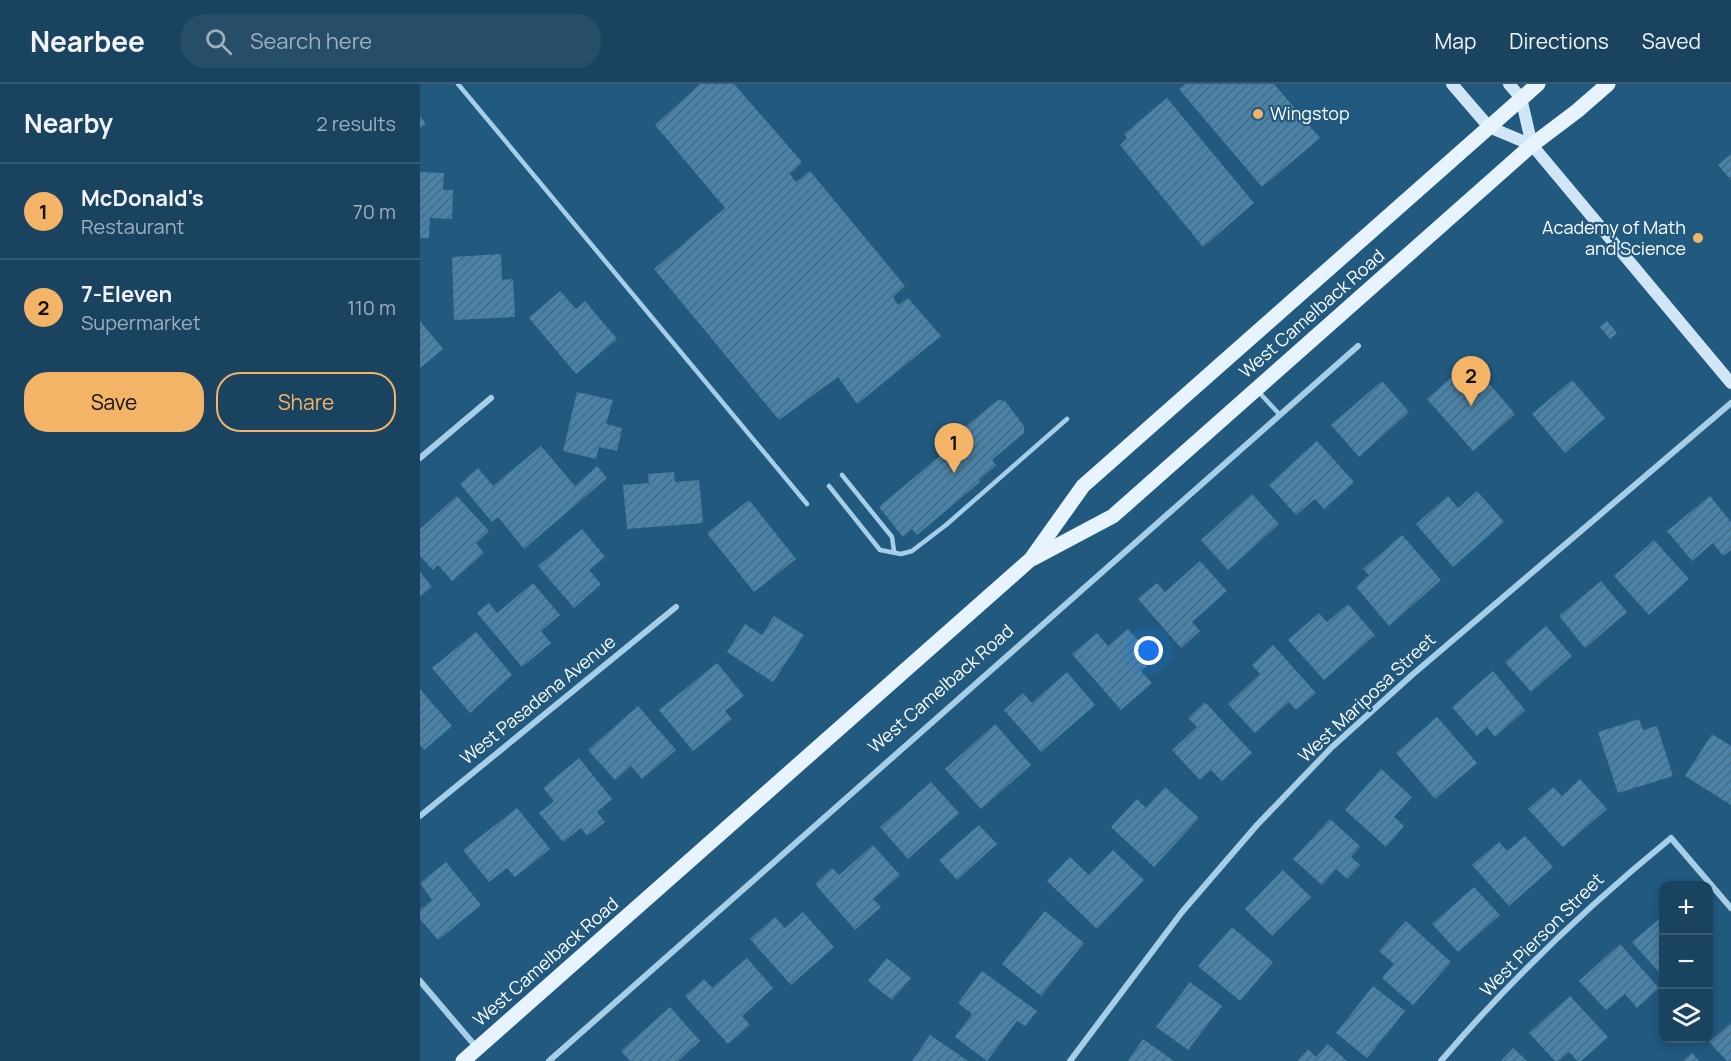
<!DOCTYPE html>
<meta charset="utf-8">
<style>
:root{--surface:#19435f;--page:#264e68;--text:#f1f3f6;--muted:#9fb0bd;--line:#375c74;--accent:#f3b467}
body{margin:0;font-family:Manrope,sans-serif;background:var(--page);color:var(--text)}
.controls{position:absolute;right:18px;bottom:18px;display:grid;overflow:hidden;border-radius:12px;box-shadow:0 3px 9px #0003}
.controls button{width:54px;height:54px;display:grid;place-items:center;padding:0;border:0;border-bottom:2px solid var(--line);background:var(--surface);color:var(--text);font:30px sans-serif}
.you{position:absolute;left:729px;top:567px;width:21px;height:21px;margin:-15px;border:4px solid #fff;border-radius:50%;background:#1a73e8;box-shadow:0 0 0 9px #1a73e833}
.badge{display:grid;place-items:center;width:39px;height:39px;border-radius:50%;background:var(--accent);color:#111;font-size:20px;font-weight:700}
.pin{position:absolute;translate:-50% -50px;filter:drop-shadow(0 2px 3px #0008)}
.pin::after{content:'';position:absolute;top:32px;width:21px;height:18px;background:inherit;clip-path:polygon(0 0,100% 0,50% 100%)}
.list{margin:0;padding:0;list-style:none}
h2{display:flex;justify-content:space-between;align-items:center;height:78px;margin:0;padding:0 24px;font-size:26px}
h2 small{font-size:20px;font-weight:400;color:var(--muted)}
.list li{display:grid;grid-template-columns:39px 1fr auto;gap:18px;align-items:center;box-sizing:border-box;height:96px;padding:0 24px;border-top:2px solid var(--line)}
.list b{display:block;font-size:22px;white-space:nowrap}
.list p{margin:0;font-size:20px;white-space:nowrap;color:var(--muted)}
.list em{font-size:20px;font-style:normal;color:var(--muted)}
.actions{display:flex;gap:12px;padding:18px 24px}
.actions a{flex:1;padding:14px 0;border:2px solid var(--accent);border-radius:24px;text-align:center;font-size:21px;color:var(--accent)}
.actions .main{background:var(--accent);color:#111}
.icon{flex:none;width:33px;height:33px;fill:none;stroke:currentColor;stroke-width:2;stroke-linecap:round;stroke-linejoin:round}
.map{position:relative;flex:none;width:1311px;height:977px;overflow:hidden}
header{display:flex;align-items:center;gap:36px;box-sizing:border-box;height:84px;padding:0 30px;background:var(--surface);border-bottom:2px solid var(--line)}
header strong{font-size:28px}
nav{display:flex;gap:33px;margin-inline-start:auto;font-size:21px}
.search{width:420px;height:54px;background:var(--page);display:flex;align-items:center;gap:15px;box-sizing:border-box;padding:0 21px;border-radius:24px;color:var(--muted);font-size:22px}
main{display:flex}
aside{flex:1;background:var(--surface)}
.map>svg:first-child{display:block}
</style>
<header>
<strong>Nearbee</strong>
<div class="search"><svg class="icon" aria-label="search" viewBox="0 0 24 24"><circle cx="10" cy="10" r="6"/><path d="M15 15l6 6"/></svg>Search here</div>
<nav><a>Map</a><a>Directions</a><a>Saved</a></nav>
</header>
<main>
<aside>
<h2>Nearby<small>2 results</small></h2>
<ul class="list">
<li><span class="badge">1</span><div><b>McDonald's</b><p>Restaurant</p></div><em>70 m</em></li>
<li><span class="badge">2</span><div><b>7-Eleven</b><p>Supermarket</p></div><em>110 m</em></li>
</ul>
<div class="actions"><a class="main">Save</a><a>Share</a></div>
</aside>
<div class="map">
<svg width="1311" height="977" viewBox="0 0 1311 977">
<defs>
<pattern id="building-hatch" width="6" height="6" patternUnits="userSpaceOnUse" patternTransform="scale(1.5)"><rect width="6" height="6" fill="#4a83a8"/><path d="M-1 1l2-2M0 6l6-6M5 7l2-2" fill="none" stroke="#4b6a7f"/></pattern>
</defs>
<rect width="100%" height="100%" fill="#21597f"/>
<g fill="url(#building-hatch)">
<path d="M 280,0 L 314,0 L 382,78 L 370,90 L 376,98 L 390,87 L 485,202 L 473,213 L 478,221 L 488,214 L 521,252 L 437,320 L 418,293 L 359,336 L 234,185 L 305,124 L 235,41 Z"/>
<path d="M 765,0 L 854,0 L 900,54 L 842,103 L 759,5 Z"/>
<path d="M 747,14 L 834,119 L 783,163 L 700,61 L 707,54 L 704,50 Z"/>
<path d="M 0,32 L 6,40 L 0,44 Z"/>
<path d="M 1311,70 L 1311,96 L 1298,81 Z"/>
<path d="M 0,88 L 24,89 L 23,106 L 33,106 L 32,135 L 10,134 L 9,154 L 0,154 Z"/>
<path d="M 81,170 L 82,196 L 93,195 L 95,233 L 34,236 L 32,173 Z"/>
<path d="M 140,207 L 156,225 L 165,217 L 197,255 L 156,290 L 109,234 Z"/>
<path d="M 0,237 L 23,265 L 0,284 Z"/>
<path d="M 1187,237 L 1197,249 L 1190,255 L 1180,243 Z"/>
<path d="M 1050,277 L 1095,330 L 1053,367 L 1007,315 Z"/>
<path d="M 1152,296 L 1185,334 L 1145,369 L 1112,330 Z"/>
<path d="M 962,297 L 989,328 L 939,373 L 911,341 Z"/>
<path d="M 157,308 L 193,316 L 186,340 L 202,344 L 197,367 L 179,363 L 176,375 L 143,367 Z"/>
<path d="M 578,316 L 585,317 L 604,342 L 604,349 L 572,376 L 576,381 L 559,396 L 560,398 L 497,451 L 492,445 L 483,453 L 459,423 L 548,348 L 545,343 Z"/>
<path d="M 897,357 L 934,398 L 904,425 L 895,415 L 876,431 L 849,401 Z"/>
<path d="M 121,362 L 155,402 L 177,382 L 187,394 L 104,465 L 78,433 L 72,438 L 40,400 L 58,384 L 73,402 Z"/>
<path d="M 254,388 L 255,398 L 279,396 L 283,439 L 207,445 L 203,401 L 229,399 L 228,390 Z"/>
<path d="M 1057,407 L 1084,438 L 1033,483 L 996,440 L 1028,412 L 1038,424 Z"/>
<path d="M 832,410 L 859,440 L 808,486 L 781,456 Z"/>
<path d="M 37,412 L 69,447 L 56,459 L 64,469 L 32,497 L 18,481 L 13,486 L 0,472 L 0,445 Z"/>
<path d="M 1290,412 L 1311,438 L 1311,466 L 1303,472 L 1293,459 L 1272,477 L 1247,447 Z"/>
<path d="M 329,416 L 376,475 L 334,508 L 287,449 Z"/>
<path d="M 162,445 L 185,473 L 169,486 L 181,500 L 154,524 L 118,482 Z"/>
<path d="M 982,451 L 1021,496 L 969,542 L 936,503 L 949,491 L 943,485 Z"/>
<path d="M 1234,456 L 1269,495 L 1229,531 L 1194,492 Z"/>
<path d="M 780,477 L 807,507 L 772,538 L 780,547 L 761,564 L 718,515 L 737,499 L 745,508 Z"/>
<path d="M 0,488 L 12,503 L 0,513 Z"/>
<path d="M 1181,497 L 1207,528 L 1165,564 L 1139,532 Z"/>
<path d="M 113,499 L 140,531 L 121,547 L 131,559 L 102,583 L 57,529 L 69,519 L 77,529 Z"/>
<path d="M 928,520 L 955,551 L 904,596 L 868,556 L 899,529 L 907,538 Z"/>
<path d="M 354,532 L 384,551 L 353,598 L 307,568 L 325,540 L 342,551 Z"/>
<path d="M 1126,542 L 1152,572 L 1111,608 L 1085,578 Z"/>
<path d="M 708,545 L 734,575 L 721,587 L 732,599 L 701,626 L 652,570 L 677,549 L 688,562 Z"/>
<path d="M 56,548 L 92,591 L 50,629 L 12,584 Z"/>
<path d="M 853,561 L 896,609 L 876,626 L 869,618 L 835,649 L 808,620 L 840,590 L 832,581 Z"/>
<path d="M 297,579 L 324,612 L 305,627 L 312,635 L 273,667 L 239,626 Z"/>
<path d="M 1073,587 L 1105,626 L 1075,653 L 1067,643 L 1057,652 L 1032,623 Z"/>
<path d="M 647,588 L 675,621 L 621,668 L 584,626 L 603,609 L 612,619 Z"/>
<path d="M 0,605 L 32,642 L 4,666 L 0,661 Z"/>
<path d="M 785,618 L 832,669 L 802,697 L 791,686 L 780,696 L 752,666 L 777,643 L 768,634 Z"/>
<path d="M 218,622 L 256,666 L 222,695 L 211,682 L 195,696 L 168,666 Z"/>
<path d="M 1017,633 L 1057,679 L 1015,715 L 976,669 Z"/>
<path d="M 1219,635 L 1223,646 L 1237,642 L 1253,692 L 1198,709 L 1178,648 Z"/>
<path d="M 575,640 L 611,681 L 561,725 L 525,685 Z"/>
<path d="M 1292,650 L 1311,662 L 1311,721 L 1265,692 Z"/>
<path d="M 159,674 L 192,715 L 177,728 L 185,738 L 167,752 L 161,744 L 143,758 L 119,729 L 134,717 L 123,704 Z"/>
<path d="M 961,685 L 992,713 L 974,733 L 984,742 L 966,763 L 925,726 Z"/>
<path d="M 1160,695 L 1187,725 L 1143,763 L 1108,725 L 1133,703 L 1142,712 Z"/>
<path d="M 511,698 L 539,729 L 488,775 L 460,743 Z"/>
<path d="M 745,703 L 779,734 L 734,783 L 691,743 L 717,715 L 726,724 Z"/>
<path d="M 97,724 L 130,765 L 95,793 L 87,784 L 69,798 L 43,766 Z"/>
<path d="M 910,735 L 940,762 L 931,773 L 940,781 L 927,795 L 916,785 L 902,801 L 873,775 Z"/>
<path d="M 559,741 L 577,760 L 537,796 L 519,776 Z"/>
<path d="M 1105,752 L 1133,783 L 1089,822 L 1052,781 L 1079,758 L 1087,767 Z"/>
<path d="M 453,761 L 480,791 L 453,815 L 461,823 L 435,846 L 395,800 L 412,784 L 419,791 Z"/>
<path d="M 693,766 L 724,796 L 677,845 L 627,797 L 650,773 L 669,791 Z"/>
<path d="M 26,778 L 61,821 L 18,856 L 0,835 L 0,826 L 12,816 L 0,799 Z"/>
<path d="M 863,786 L 891,813 L 852,852 L 825,825 Z"/>
<path d="M 1054,803 L 1080,831 L 1038,868 L 1012,840 Z"/>
<path d="M 625,827 L 664,859 L 621,912 L 582,880 Z"/>
<path d="M 383,828 L 414,863 L 371,901 L 330,855 L 355,833 L 365,844 Z"/>
<path d="M 1244,831 L 1244,894 L 1212,858 Z"/>
<path d="M 986,837 L 1031,878 L 993,921 L 962,894 L 974,880 L 959,867 Z"/>
<path d="M 812,843 L 853,878 L 820,917 L 778,882 Z"/>
<path d="M 1200,860 L 1239,904 L 1217,924 L 1205,910 L 1186,926 L 1159,897 Z"/>
<path d="M 327,874 L 353,904 L 322,932 L 330,941 L 308,960 L 265,912 L 284,895 L 292,904 Z"/>
<path d="M 467,874 L 491,894 L 472,916 L 448,897 Z"/>
<path d="M 562,887 L 617,927 L 605,942 L 597,937 L 567,977 L 535,953 L 552,930 L 538,919 Z"/>
<path d="M 770,898 L 802,922 L 768,966 L 736,943 Z"/>
<path d="M 953,902 L 985,927 L 947,974 L 916,949 Z"/>
<path d="M 1150,912 L 1188,953 L 1161,977 L 1157,977 L 1149,968 L 1139,977 L 1135,977 L 1109,949 Z"/>
<path d="M 250,923 L 280,957 L 258,977 L 210,977 L 201,967 Z"/>
<path d="M 1311,939 L 1311,977 L 1307,977 L 1289,958 Z"/>
<path d="M 510,951 L 548,977 L 492,977 Z"/>
<path d="M 723,955 L 754,977 L 708,977 Z"/>
<path d="M 908,960 L 927,977 L 877,977 L 888,965 L 896,973 Z"/>
<path d="M 1093,964 L 1107,977 L 1081,977 Z"/>
<path d="M 1272,969 L 1279,977 L 1263,977 Z"/>
</g>
<g fill="none" stroke-linecap="round" stroke-linejoin="round">
<g stroke="#a6cee7" stroke-width="4.5">
<path d="M 38,0 L 387,420"/>
<path d="M 837,306 L 860,331"/>
<path d="M 422,391 L 472,453 L 474,467"/>
<path d="M 409,402 L 460,466 L 481,470 L 492,467 L 526,441 L 647,335"/>
</g>
<g stroke="#a6cee7" stroke-width="6">
<path d="M 0,374 L 71,314"/>
<path d="M 0,732 L 256,523"/>
<path d="M 0,897 L 57,964"/>
<path d="M 129,977 L 938,262"/>
<path d="M 650,977 L 762,828 L 837,741 L 912,663 L 992,591 L 1311,319"/>
<path d="M 1021,977 C 1090,896 1169,821 1251,754 L 1311,824"/>
</g>
<g stroke="#d0e6f6" stroke-width="12">
<path d="M 1032,0 L 1069,43 L 1112,61 L 1311,299"/>
<path d="M 1089,0 L 1101,14 L 1112,61"/>
</g>
<g stroke="#e8f4fd" stroke-width="15">
<path d="M 614,474 L 693,432 L 1112,61 L 1157,27 L 1188,0"/>
<path d="M 43,977 L 611,475 L 663,402 L 1118,0"/>
</g>
</g>
<g fill="#f3b467" stroke="#21597f" stroke-width="2">
<circle cx="838" cy="30" r="6"/>
<circle cx="1278" cy="154" r="6"/>
</g>
<g text-anchor="middle" stroke-width="4.5" stroke-linejoin="round" paint-order="stroke">
<g font-size="18" fill="#fff" stroke="#21597f" text-anchor="start">
<text x="850" y="36">Wingstop</text>
<text x="1266" y="150" text-anchor="end">Academy of Math<tspan x="1266" dy="21">and Science</tspan></text>
</g>
<g font-size="18" fill="#fff" stroke="#21597f">
<text transform="translate(892 230) rotate(-41)" y="6">West Camelback Road</text>
<text transform="translate(521 605) rotate(-41)" y="6">West Camelback Road</text>
<text transform="translate(947 614) rotate(-43)" y="6">West Mariposa Street</text>
<text transform="translate(118 616) rotate(-39)" y="6">West Pasadena Avenue</text>
<text transform="translate(1122 851) rotate(-45)" y="6">West Pierson Street</text>
<text transform="translate(126 878) rotate(-41)" y="6">West Camelback Road</text>
</g>
</g>
</svg>
<div class="controls">
<button>+</button>
<button>−</button>
<button><svg class="icon" aria-label="layers" viewBox="0 0 24 24"><path d="M12 4l9 5-9 5-9-5zM3 14l9 5 9-5"/></svg></button>
</div>
<div class="you"></div>
<div class="pin badge" style="left:534px;top:389px">1</div>
<div class="pin badge" style="left:1051px;top:322px">2</div>
</div>
</main>
